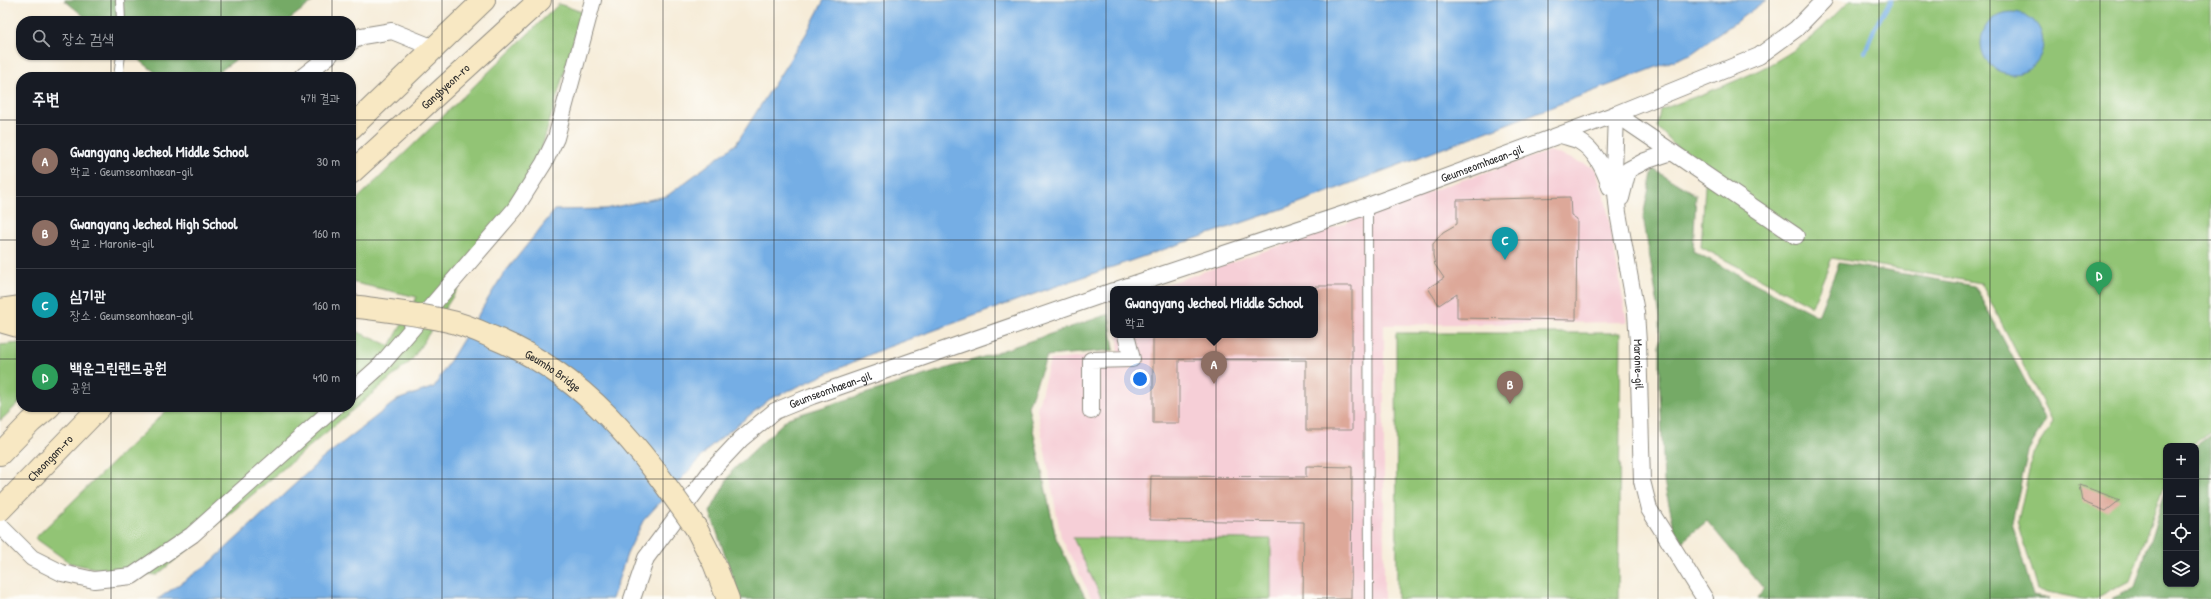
<!DOCTYPE html>
<html lang="ko">
<meta charset="utf-8">
<style>
:root{--surface:#171b24;--page:#20242c;--text:#f1f3f6;--muted:#9ea1a6;--line:#363941;--accent:#1a73e8}
body{margin:0;font-family:"Patrick Hand","Poor Story",sans-serif;background:var(--page);color:var(--text)}
.controls{position:absolute;right:12px;bottom:12px;display:grid;overflow:hidden;border-radius:8px;box-shadow:0 1px 3px #0004}
.controls button{width:36px;height:36px;display:grid;place-items:center;padding:0;border:0;border-bottom:1px solid var(--line);background:var(--surface);color:var(--text);font:20px sans-serif}
.you{position:absolute;left:1140px;top:379px;width:14px;height:14px;margin:-10px;border:3px solid #fff;border-radius:50%;background:#1a73e8;box-shadow:0 0 0 6px #1a73e833}
.badge{display:grid;place-items:center;width:26px;height:26px;border-radius:50%;background:var(--accent);color:#fff;font-size:13px;font-weight:700}
.pin{position:absolute;translate:-50% -33px;filter:drop-shadow(0 1px 2px #0008)}
.pin::after{content:'';position:absolute;top:21px;width:14px;height:12px;background:inherit;clip-path:polygon(0 0,100% 0,50% 100%)}
.popup{position:absolute;left:1110px;top:286px;width:208px;height:52px;box-sizing:border-box;display:grid;place-content:center;border-radius:8px;background:var(--surface);filter:drop-shadow(0 1px 3px #0005);font-size:13px;white-space:nowrap;color:var(--muted)}
.popup b{font-size:15px;color:var(--text)}
.popup::after{content:'';position:absolute;left:50%;top:100%;margin-left:-8px;border:8px solid transparent;border-top-color:var(--surface)}
.list{margin:0;padding:0;list-style:none}
h2{display:flex;justify-content:space-between;align-items:center;height:52px;margin:0;padding:0 16px;font-size:17px}
h2 small{font-size:13px;font-weight:400;color:var(--muted)}
.list li{display:grid;grid-template-columns:26px 1fr auto;gap:12px;align-items:center;box-sizing:border-box;height:72px;padding:0 16px;border-top:1px solid var(--line)}
.list b{display:block;font-size:15px;white-space:nowrap}
.list p{margin:0;font-size:13px;white-space:nowrap;color:var(--muted)}
.list em{font-size:13px;font-style:normal;color:var(--muted)}
.icon{flex:none;width:22px;height:22px;fill:none;stroke:currentColor;stroke-width:2;stroke-linecap:round;stroke-linejoin:round}
.map{position:relative;flex:none;width:2211px;height:599px;overflow:hidden}
.search{position:absolute;background:var(--surface);box-shadow:0 1px 3px #0004;left:16px;top:16px;width:340px;height:44px;display:flex;align-items:center;gap:10px;box-sizing:border-box;padding:0 14px;border-radius:16px;color:var(--muted);font-size:15px}
.panel{position:absolute;background:var(--surface);box-shadow:0 1px 3px #0004;left:16px;top:72px;width:340px;height:340px;border-radius:16px}
.map>svg:first-child{display:block}
</style>
<div class="map">
<svg width="2211" height="599" viewBox="0 0 2211 599">
<rect width="100%" height="100%" fill="#fdfcf7"/>
<filter id="ink" filterUnits="userSpaceOnUse"><feTurbulence type="fractalNoise" baseFrequency=".025" numOctaves="2"/><feDisplacementMap in="SourceGraphic" scale="8" xChannelSelector="R" yChannelSelector="G"/><feConvolveMatrix kernelMatrix="1 2 1 2 8 2 1 2 1" color-interpolation-filters="sRGB"/></filter>
<filter id="wash" filterUnits="userSpaceOnUse"><feTurbulence type="fractalNoise" baseFrequency=".012" numOctaves="4" result="noise"/><feDisplacementMap in="SourceGraphic" scale="16" xChannelSelector="R" yChannelSelector="G"/><feGaussianBlur stdDeviation="0.9" result="paint"/><feColorMatrix in="noise" values="0 0 0 0 0 0 0 0 0 0 0 0 0 0 0 0 0 1.4 0 .05"/><feComposite in="paint" operator="in"/></filter>
<g filter="url(#wash)">
<rect width="100%" height="100%" fill="#f6ecd8"/>
<path fill="#f6cfd7" d="M 1550,151 L 1595,168 L 1605,197 L 1627,322 L 1384,325 L 1384,599 L 1092,599 L 1061,537 L 1037,409 L 1050,360 L 1119,354 L 1118,335 L 1315,335 L 1315,289 L 1153,289 L 1340,225 L 1447,185 Z"/>
<g fill="#92c474" stroke="#5e7850">
<path d="M 1850,0 L 2211,0 L 2211,432 L 2190,446 L 2166,446 L 2166,479 L 2130,581 L 2096,599 L 2082,599 L 2038,590 L 2018,521 L 2033,453 L 2053,423 L 1981,283 L 1832,258 L 1812,306 L 1701,247 L 1706,172 L 1688,159 L 1657,127 L 1660,110 C 1707,92 1760,75 1801,45 C 1819,33 1834,15 1850,0 Z"/>
<path d="M 559,4 L 582,12 L 540,154 L 507,213 L 411,361 L 157,575 L 108,571 L 70,563 L 35,538 L 170,407 L 351,407 L 351,332 L 358,332 L 390,346 L 417,297 L 351,282 L 351,205 Z"/>
<path d="M 1396,333 L 1621,333 L 1618,599 L 1397,599 Z"/>
<path d="M 20,343 L 21,401 L 0,421 L 0,345 Z"/>
<path d="M 1073,538 L 1271,539 L 1271,599 L 1102,599 Z"/>
</g>
<g fill="#75aa66" stroke="#506a48">
<path d="M 64,0 L 315,0 L 287,21 L 90,21 Z"/>
<path d="M 133,55 L 242,55 L 212,77 L 161,77 Z"/>
<path d="M 1653,169 L 1696,195 L 1693,251 L 1818,316 L 1839,263 L 1975,286 L 2046,420 L 2028,451 L 2012,523 L 2033,596 L 2049,599 L 1757,599 L 1764,589 L 1707,521 L 1678,545 L 1664,482 L 1660,389 L 1660,318 L 1643,216 Z"/>
<path d="M 1109,314 L 1114,350 L 1047,356 L 1028,406 L 1056,538 L 1086,599 L 740,599 L 710,512 L 732,471 L 788,418 L 980,358 Z"/>
<path d="M 2211,435 L 2211,599 L 2111,599 L 2135,587 L 2166,490 L 2166,584 L 2196,584 L 2195,446 Z"/>
</g>
<g fill="#74aee5" stroke="#506c88">
<path d="M 824,0 L 1766,0 L 1691,54 L 1291,206 L 1051,288 L 880,350 L 770,399 L 712,445 L 643,521 L 627,554 L 612,599 L 158,599 L 211,562 L 322,459 L 397,400 L 434,387 L 502,276 L 555,210 L 605,209 L 667,196 L 736,144 L 806,34 Z"/>
<circle cx="2012" cy="43" r="31"/>
</g>
<g fill="none" stroke-linecap="round" stroke-linejoin="round">
<path stroke="#74aee5" stroke-width="4.5" d="M 1865,52 L 1875,27 L 1891,0"/>
</g>
<g id="blocks">
<g fill="#dda899">
<path d="M 1570,197 L 1571,215 L 1577,219 L 1576,320 L 1457,318 L 1457,293 L 1439,305 L 1428,288 L 1444,278 L 1435,265 L 1433,255 L 1433,244 L 1443,232 L 1457,224 L 1457,200 Z"/>
<path d="M 1315,286 L 1352,286 L 1352,430 L 1306,430 L 1306,360 L 1179,360 L 1179,423 L 1153,423 L 1153,335 L 1315,335 Z"/>
<path d="M 1306,466 L 1352,467 L 1351,599 L 1303,599 L 1304,522 L 1150,520 L 1151,476 L 1306,477 Z"/>
<path d="M 2080,485 L 2120,500 L 2106,511 L 2083,502 Z"/>
</g>
</g>
</g>
<g filter="url(#ink)">
<use href="#blocks" fill-opacity="0" stroke="#908c82" stroke-width="1"/>
<g fill="none" stroke-linecap="round" stroke-linejoin="round">
<defs>
<g id="lane">
<path d="M 120,0 L 121,21"/>
<path d="M 118,77 L 121,55"/>
<path d="M 1368,206 L 1369,599"/>
</g>
<g id="street">
<path d="M 351,42 L 362,36 L 392,31 L 434,48"/>
<path d="M 302,77 L 330,55"/>
<path id="s1" d="M 1616,114 L 1614,172 L 1618,213 L 1636,312 L 1638,343 L 1642,481 L 1649,509 L 1705,599"/>
<path d="M 1616,114 L 1796,236"/>
<path d="M 1561,135 C 1566,137 1573,138 1579,141 C 1595,150 1605,170 1610,187"/>
<path d="M 1621,198 L 1628,170 L 1645,161 L 1672,152"/>
<path id="s2" d="M 1119,289 L 1368,206 L 1616,114 L 1759,56 L 1796,29 L 1824,0"/>
<path d="M 351,392 L 380,366 L 515,209 L 544,163 L 556,138 L 593,0"/>
<path d="M 1091,411 L 1091,360 L 1132,359 L 1126,335"/>
<path d="M 0,526 L 32,558 L 62,573 L 94,580 L 132,576 L 192,535 L 335,407"/>
<path id="s3" d="M 632,599 L 646,558 L 711,471 L 741,439 L 775,411 L 812,396 L 1113,291"/>
</g>
<g id="secondary">
<path d="M 351,128 L 484,0"/>
<path id="s4" d="M 351,173 L 540,0"/>
<path d="M 0,310 L 21,307"/>
<path d="M 0,321 L 21,327"/>
<path d="M 0,454 L 31,422 L 49,407"/>
<path id="s5" d="M 0,510 L 100,407"/>
<path d="M 696,528 L 714,563 L 728,599"/>
</g>
</defs>
<use href="#lane" stroke="#908c82" stroke-width="10"/>
<use href="#street" stroke="#908c82" stroke-width="18"/>
<use href="#secondary" stroke="#908c82" stroke-width="24"/>
<use href="#lane" stroke="#fff" stroke-width="8"/>
<use href="#street" stroke="#fff" stroke-width="16"/>
<use href="#secondary" stroke="#f8e8c3" stroke-width="22"/>
<defs>
<g id="secondary-bridge">
<path id="s6" d="M 351,306 C 382,310 413,313 444,320 C 460,323 477,330 492,337 C 586,375 640,447 696,528"/>
</g>
</defs>
<use href="#secondary-bridge" stroke="#908c82" stroke-width="24" stroke-linecap="butt"/>
<use href="#secondary-bridge" stroke="#f8e8c3" stroke-width="22"/>
</g>
</g>
<path fill="none" stroke="#2b2b2b" stroke-width="1" stroke-opacity="0.55" d="M 111,0 L 111,21M 221,0 L 221,21M 332,0 L 332,21M 442,0 L 442,599M 553,0 L 553,599M 663,0 L 663,599M 774,0 L 774,599M 884,0 L 884,599M 995,0 L 995,599M 1106,0 L 1106,599M 1216,0 L 1216,599M 1327,0 L 1327,599M 1437,0 L 1437,599M 1548,0 L 1548,599M 1658,0 L 1658,599M 1769,0 L 1769,599M 1879,0 L 1879,599M 1990,0 L 1990,599M 2100,0 L 2100,599M 111,55 L 111,77M 221,55 L 221,77M 332,55 L 332,77M 0,120 L 21,120M 351,120 L 2211,120M 0,240 L 21,240M 351,240 L 2211,240M 0,359 L 21,359M 351,359 L 2211,359M 111,407 L 111,599M 221,407 L 221,599M 332,407 L 332,599M 0,479 L 2166,479M 2196,479 L 2211,479"/>
<g text-anchor="middle" stroke-width="3" stroke-linejoin="round" paint-order="stroke">
<g font-size="12" fill="#2b2b2b" stroke="#fdfcf7">
<text dy="4" stroke="none"><textPath href="#s4" startOffset="128">Gangbyeon-ro</textPath></text>
<text dy="4" stroke="none"><textPath href="#s2" startOffset="384">Geumseomhaean-gil</textPath></text>
<text dy="4" stroke="none"><textPath href="#s1" startOffset="252">Maronie-gil</textPath></text>
<text dy="4" stroke="none"><textPath href="#s6" startOffset="215">Geumho Bridge</textPath></text>
<text dy="4" stroke="none"><textPath href="#s3" startOffset="299">Geumseomhaean-gil</textPath></text>
<text dy="4" stroke="none"><textPath href="#s5" startOffset="72">Cheongam-ro</textPath></text>
</g>
</g>
</svg>
<div class="controls">
<button>+</button>
<button>−</button>
<button><svg class="icon" aria-label="locate" viewBox="0 0 24 24"><circle cx="12" cy="12" r="6"/><path d="M12 2v4M12 18v4M2 12h4M18 12h4"/></svg></button>
<button><svg class="icon" aria-label="layers" viewBox="0 0 24 24"><path d="M12 4l9 5-9 5-9-5zM3 14l9 5 9-5"/></svg></button>
</div>
<div class="you"></div>
<div class="pin badge" style="left:1214px;top:384px;background:#8d6e63">A</div>
<div class="popup"><b>Gwangyang Jecheol Middle School</b>학교</div>
<div class="pin badge" style="left:1510px;top:404px;background:#8d6e63">B</div>
<div class="pin badge" style="left:1505px;top:260px;background:#0f9aa8">C</div>
<div class="pin badge" style="left:2099px;top:295px;background:#2e9e5b">D</div>
<div class="search"><svg class="icon" aria-label="search" viewBox="0 0 24 24"><circle cx="10" cy="10" r="6"/><path d="M15 15l6 6"/></svg>장소 검색</div>
<section class="panel">
<h2>주변<small>4개 결과</small></h2>
<ul class="list">
<li><span class="badge" style="background:#8d6e63">A</span><div><b>Gwangyang Jecheol Middle School</b><p>학교 · Geumseomhaean-gil</p></div><em>30 m</em></li>
<li><span class="badge" style="background:#8d6e63">B</span><div><b>Gwangyang Jecheol High School</b><p>학교 · Maronie-gil</p></div><em>160 m</em></li>
<li><span class="badge" style="background:#0f9aa8">C</span><div><b>심기관</b><p>장소 · Geumseomhaean-gil</p></div><em>160 m</em></li>
<li><span class="badge" style="background:#2e9e5b">D</span><div><b>백운그린랜드공원</b><p>공원</p></div><em>410 m</em></li>
</ul>
</section>
</div>
